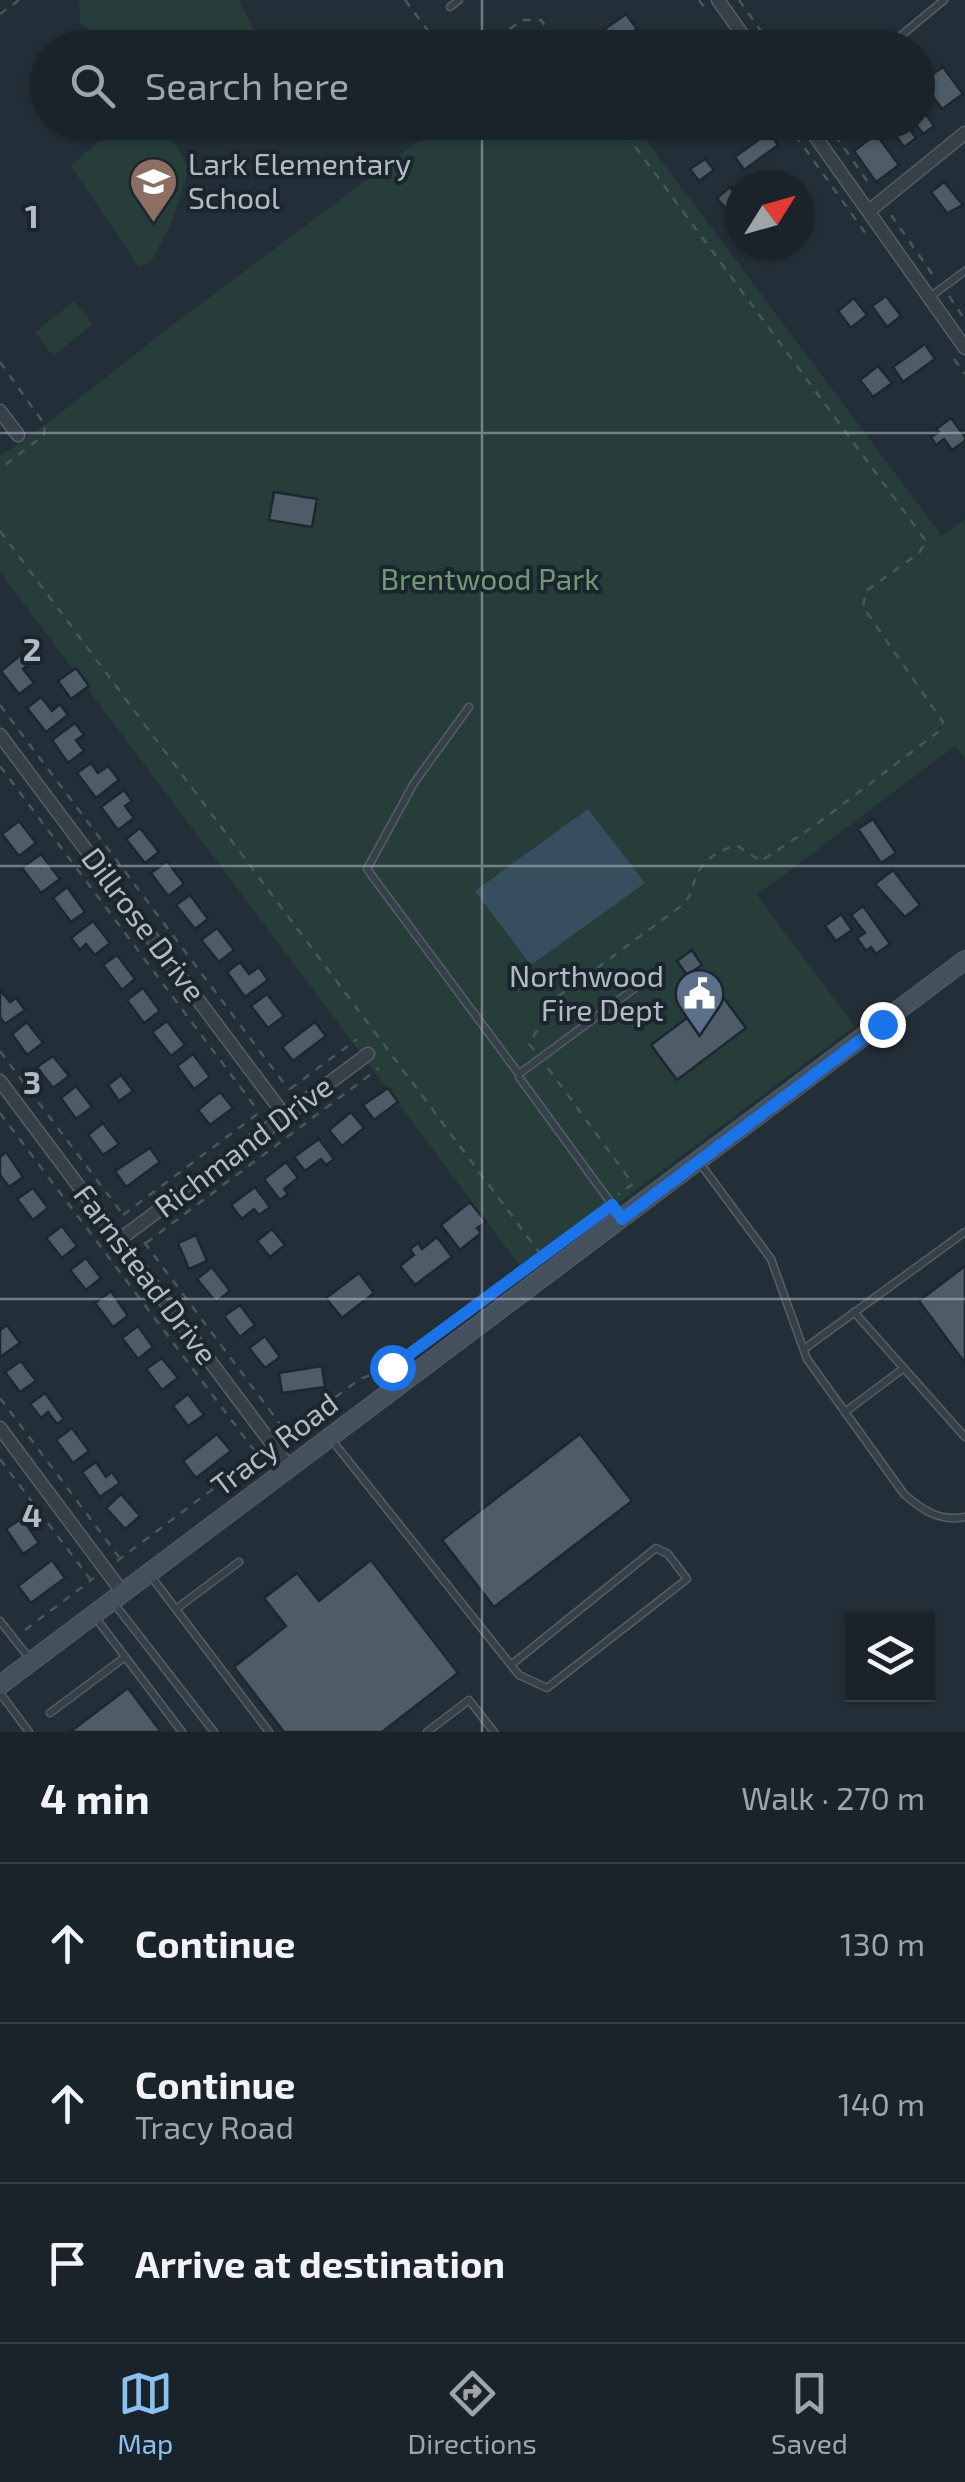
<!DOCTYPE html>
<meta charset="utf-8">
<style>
:root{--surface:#1a232a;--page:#272f36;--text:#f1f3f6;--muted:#9fa4a8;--line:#384047;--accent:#89c1f1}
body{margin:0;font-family:"Exo 2",sans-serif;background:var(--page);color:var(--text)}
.controls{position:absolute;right:30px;bottom:30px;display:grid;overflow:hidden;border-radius:0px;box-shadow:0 2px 8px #0004}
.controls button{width:90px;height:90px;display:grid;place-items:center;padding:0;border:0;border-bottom:2px solid var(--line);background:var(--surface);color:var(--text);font:50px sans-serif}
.compass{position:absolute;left:725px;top:170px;width:90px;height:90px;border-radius:50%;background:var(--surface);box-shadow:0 2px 8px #0004;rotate:53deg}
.stop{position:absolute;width:30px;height:30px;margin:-22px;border:8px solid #1a73e8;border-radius:50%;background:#fff}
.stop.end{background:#1a73e8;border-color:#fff;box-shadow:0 2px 10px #0008}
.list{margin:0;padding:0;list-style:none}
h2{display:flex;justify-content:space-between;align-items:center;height:130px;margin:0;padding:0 40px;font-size:42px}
h2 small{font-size:32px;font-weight:400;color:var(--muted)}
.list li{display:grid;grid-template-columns:65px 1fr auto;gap:30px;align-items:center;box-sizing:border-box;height:160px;padding:0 40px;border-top:2px solid var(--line)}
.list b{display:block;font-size:38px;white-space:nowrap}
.list p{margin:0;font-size:32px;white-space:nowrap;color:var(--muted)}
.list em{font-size:32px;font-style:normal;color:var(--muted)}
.icon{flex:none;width:55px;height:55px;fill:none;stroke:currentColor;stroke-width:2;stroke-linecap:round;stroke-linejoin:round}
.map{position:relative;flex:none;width:965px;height:1732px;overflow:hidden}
.search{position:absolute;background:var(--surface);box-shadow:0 2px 8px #0004;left:30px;right:30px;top:30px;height:110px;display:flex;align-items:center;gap:25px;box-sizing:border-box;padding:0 35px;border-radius:55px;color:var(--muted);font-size:38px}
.sheet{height:610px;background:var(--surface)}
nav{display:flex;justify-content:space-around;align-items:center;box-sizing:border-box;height:140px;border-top:2px solid var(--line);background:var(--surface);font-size:28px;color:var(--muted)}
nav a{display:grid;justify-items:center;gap:5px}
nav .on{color:var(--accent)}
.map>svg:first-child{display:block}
</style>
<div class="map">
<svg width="965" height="1732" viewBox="0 0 965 1732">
<rect width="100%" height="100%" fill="#232f38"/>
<g fill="#273d3a">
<path d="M 82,0 L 239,0 L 262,47 L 107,47 L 80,22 L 79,2 Z"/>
<path d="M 120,122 L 157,123 L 173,140 L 189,169 L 172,221 L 151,262 L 139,267 L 71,166 Z"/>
<path d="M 443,123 L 633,123 L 942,536 L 965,519 L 965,758 L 955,746 L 757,895 L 855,1026 L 525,1273 L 0,572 L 0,456 L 45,425 L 171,326 Z"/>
<path d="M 75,301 L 93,324 L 53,356 L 35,332 Z"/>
</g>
<path fill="#374e5e" d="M 588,809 L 645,883 L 531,965 L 475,891 Z"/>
<g fill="#4e5c67" stroke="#1d272f" stroke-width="2.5">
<path d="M 626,14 L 637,29 L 617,44 L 605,29 Z"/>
<path d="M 943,67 L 963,94 L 942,109 L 924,84 L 932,79 L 930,76 Z"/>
<path d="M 918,103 L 934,126 L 923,134 L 914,122 L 918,122 Z"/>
<path d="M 726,122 L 758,122 L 737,138 Z"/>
<path d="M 886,122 L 905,122 L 916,138 L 904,147 Z"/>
<path d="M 769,132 L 778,145 L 744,170 L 735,157 Z"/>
<path d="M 876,134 L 899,165 L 876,182 L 854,151 Z"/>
<path d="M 705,159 L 714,170 L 699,181 L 690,169 Z"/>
<path d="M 944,182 L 963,205 L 947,213 L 931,192 Z"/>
<path d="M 730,187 L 740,201 L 740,205 L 729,213 L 717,198 Z"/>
<path d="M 886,296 L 901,316 L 887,327 L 872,306 Z"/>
<path d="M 854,298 L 867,315 L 851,328 L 838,311 Z"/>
<path d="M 925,344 L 935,359 L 903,382 L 893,367 Z"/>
<path d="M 878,366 L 892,383 L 873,397 L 860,380 Z"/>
<path d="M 951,418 L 965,437 L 965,441 L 952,450 L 944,439 L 936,445 L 931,437 L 939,432 L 936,429 Z"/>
<path d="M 274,492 L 317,499 L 312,527 L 269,520 Z"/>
<path d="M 22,654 L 30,663 L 23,669 L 34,683 L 19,694 L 1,671 Z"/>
<path d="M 76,668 L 89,686 L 71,699 L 58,681 Z"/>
<path d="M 41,697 L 52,711 L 60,704 L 68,715 L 46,732 L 27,708 Z"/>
<path d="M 75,723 L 84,735 L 76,740 L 84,751 L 68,763 L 52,740 Z"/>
<path d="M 91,763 L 98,773 L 108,766 L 119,780 L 96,798 L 77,773 Z"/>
<path d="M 124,790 L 132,801 L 125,806 L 134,818 L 118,830 L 101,807 Z"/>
<path d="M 873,819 L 896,853 L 881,863 L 858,829 Z"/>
<path d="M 19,821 L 36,843 L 19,856 L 2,834 Z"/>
<path d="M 140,828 L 159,852 L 145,863 L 126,839 Z"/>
<path d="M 41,854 L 60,879 L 41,893 L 22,868 Z"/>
<path d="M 167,861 L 184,884 L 168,896 L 151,873 Z"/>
<path d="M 893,870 L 920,905 L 905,917 L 875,884 Z"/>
<path d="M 67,887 L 85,912 L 71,922 L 53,898 Z"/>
<path d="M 190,895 L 208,919 L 195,929 L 176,905 Z"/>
<path d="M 863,906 L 890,944 L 876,954 L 871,947 L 866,951 L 857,938 L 865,933 L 851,915 Z"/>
<path d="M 841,914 L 852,930 L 836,941 L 825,926 Z"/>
<path d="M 93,921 L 110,943 L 95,955 L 86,944 L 80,950 L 71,938 Z"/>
<path d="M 217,928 L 234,950 L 219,962 L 201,940 Z"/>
<path d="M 692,950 L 702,965 L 687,975 L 677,961 Z"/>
<path d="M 117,955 L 135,979 L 122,990 L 103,965 Z"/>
<path d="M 240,962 L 249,974 L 259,967 L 268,980 L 245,997 L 227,972 Z"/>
<path d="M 143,988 L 160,1011 L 144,1023 L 127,1000 Z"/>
<path d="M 0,990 L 10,1002 L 16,998 L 25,1010 L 5,1024 L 0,1017 Z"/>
<path d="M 720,993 L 746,1028 L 677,1080 L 651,1045 Z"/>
<path d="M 267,994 L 284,1016 L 268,1028 L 251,1006 Z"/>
<path d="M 167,1021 L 185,1045 L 171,1056 L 152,1032 Z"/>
<path d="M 27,1022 L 43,1043 L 27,1055 L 12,1034 Z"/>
<path d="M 315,1022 L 326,1036 L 293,1061 L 282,1047 Z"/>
<path d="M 193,1054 L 210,1077 L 194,1089 L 177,1066 Z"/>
<path d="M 53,1056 L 69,1076 L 53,1088 L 37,1067 Z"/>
<path d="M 121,1075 L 133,1091 L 119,1101 L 108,1085 Z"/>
<path d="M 76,1086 L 92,1107 L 76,1119 L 61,1098 Z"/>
<path d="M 388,1088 L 398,1102 L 374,1120 L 363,1105 Z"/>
<path d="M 220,1092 L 233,1108 L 210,1125 L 198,1110 Z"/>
<path d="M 351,1112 L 364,1128 L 342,1146 L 329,1130 Z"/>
<path d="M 103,1123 L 119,1144 L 103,1155 L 88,1135 Z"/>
<path d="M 319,1139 L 334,1159 L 326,1165 L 321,1159 L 305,1171 L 294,1157 Z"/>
<path d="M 150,1148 L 160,1162 L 126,1187 L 115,1171 Z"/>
<path d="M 6,1152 L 23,1177 L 9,1187 L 0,1175 L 0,1157 Z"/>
<path d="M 286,1162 L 298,1178 L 284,1189 L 288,1194 L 280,1200 L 264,1179 Z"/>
<path d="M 255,1187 L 270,1207 L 259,1215 L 254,1209 L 242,1219 L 231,1205 Z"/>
<path d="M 33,1188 L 48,1208 L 33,1220 L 17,1199 Z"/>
<path d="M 470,1202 L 486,1222 L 477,1228 L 481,1233 L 460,1250 L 441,1225 Z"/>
<path d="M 62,1226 L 77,1246 L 62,1258 L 46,1238 Z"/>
<path d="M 272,1229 L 285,1245 L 270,1257 L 257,1241 Z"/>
<path d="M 196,1235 L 207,1261 L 189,1269 L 178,1243 Z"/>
<path d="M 437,1237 L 452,1257 L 415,1285 L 400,1266 L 414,1255 L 410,1249 L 418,1243 L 422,1249 Z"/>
<path d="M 86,1258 L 101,1278 L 86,1290 L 70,1270 Z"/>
<path d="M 965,1266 L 965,1363 L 919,1301 Z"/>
<path d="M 212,1267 L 230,1291 L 216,1302 L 197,1279 Z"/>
<path d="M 359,1273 L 374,1293 L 342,1318 L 326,1298 Z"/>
<path d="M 111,1291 L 128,1316 L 113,1327 L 95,1303 Z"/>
<path d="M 240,1305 L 255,1325 L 240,1337 L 224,1316 Z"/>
<path d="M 7,1325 L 20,1343 L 0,1357 L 0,1330 Z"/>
<path d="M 138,1326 L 153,1347 L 138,1359 L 122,1338 Z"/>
<path d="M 265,1336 L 280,1357 L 265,1368 L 249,1348 Z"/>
<path d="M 162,1358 L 178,1378 L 162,1390 L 146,1369 Z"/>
<path d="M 21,1361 L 36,1381 L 20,1392 L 5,1372 Z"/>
<path d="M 322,1366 L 325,1387 L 282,1393 L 279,1373 Z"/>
<path d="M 45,1393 L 64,1419 L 57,1424 L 48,1412 L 41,1418 L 30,1404 Z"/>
<path d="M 188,1394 L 204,1415 L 188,1426 L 173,1406 Z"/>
<path d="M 72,1428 L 89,1451 L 73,1463 L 56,1440 Z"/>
<path d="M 217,1434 L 231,1451 L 196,1478 L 183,1461 Z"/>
<path d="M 580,1434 L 632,1501 L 494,1607 L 442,1540 Z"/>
<path d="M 96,1462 L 106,1477 L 112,1472 L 120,1483 L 100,1497 L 82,1472 Z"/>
<path d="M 121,1494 L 140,1516 L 125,1529 L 106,1508 Z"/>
<path d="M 22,1518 L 39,1543 L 23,1554 L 6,1529 Z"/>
<path d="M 52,1560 L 65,1578 L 31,1603 L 18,1586 Z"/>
<path d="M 371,1560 L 458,1673 L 382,1732 L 284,1732 L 234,1667 L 286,1626 L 264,1598 L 297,1573 L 319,1601 Z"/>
<path d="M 128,1688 L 161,1732 L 70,1732 Z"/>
</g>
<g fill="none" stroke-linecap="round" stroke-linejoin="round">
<defs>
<g id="lane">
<path d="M 450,7 L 459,0"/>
<path d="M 886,48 L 944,0"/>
<path d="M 930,297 L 965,271"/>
<path d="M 469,707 L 414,783 L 367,869 L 519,1074"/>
<path d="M 699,1162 L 771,1259 L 807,1359 L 904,1494 C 922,1510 940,1522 965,1517"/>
<path d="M 619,1214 L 519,1077 L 519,1074 L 658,971"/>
<path d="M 854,1312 L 965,1437"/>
<path d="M 804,1349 L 965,1232"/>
<path d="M 845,1412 L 904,1368"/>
<path d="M 331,1439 L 519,1675 L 547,1688 L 687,1579 L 668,1554 L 656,1548 L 511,1665"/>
<path d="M 150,1575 L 269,1732"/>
<path d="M 113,1602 L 214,1732"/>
<path d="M 176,1609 L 239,1562"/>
<path d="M 95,1617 L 182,1732"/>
<path d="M 0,1621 L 30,1659"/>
<path d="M 0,1693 L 29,1732"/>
<path d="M 50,1713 L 125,1657"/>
<path d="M 427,1732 L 469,1700 L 494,1732"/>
</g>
<g id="street">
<path d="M 718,0 L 752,48"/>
<path d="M 805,122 L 965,348"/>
<path d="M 869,211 L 965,133"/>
<path d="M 0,411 L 18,435"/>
<path d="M 0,735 L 285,1116"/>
<path d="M 0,1081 L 290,1468"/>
<path d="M 119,1240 L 368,1054"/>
<path d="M 0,1428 L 123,1593"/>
</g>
<path id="secondary" d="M 0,1685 L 965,960"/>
</defs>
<use href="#lane" stroke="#545e66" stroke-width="9"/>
<use href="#street" stroke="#545e66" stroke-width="15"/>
<use href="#secondary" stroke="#545e66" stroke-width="20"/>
<g stroke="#465959" stroke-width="2.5" stroke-dasharray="8 8" stroke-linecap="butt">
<path d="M 405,0 L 441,48"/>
<path d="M 699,0 L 706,10"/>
<path d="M 739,0 L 773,48"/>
<path d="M 0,14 L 19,0"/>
<path d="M 484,48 L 522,20 L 541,20 L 561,48"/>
<path d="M 786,122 L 866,234"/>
<path d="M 826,122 L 872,188"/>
<path d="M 891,215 L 935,278"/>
<path d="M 949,296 L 965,320"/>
<path d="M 954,359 L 965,374"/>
<path d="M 0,362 L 45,425 L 44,435 L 0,469"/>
<path d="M 0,531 L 542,1256 L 600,1210"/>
<path d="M 0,705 L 289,1090"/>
<path d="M 0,766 L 259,1112"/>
<path d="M 534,1050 L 529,1044 L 556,998 L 680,907 C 694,893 689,894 696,877 C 703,859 719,851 736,845 L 761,861 L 814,826 L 938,732 L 943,722 L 863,607 L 866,591 L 919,553 L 926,541 L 617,122"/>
<path d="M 0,1051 L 124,1216"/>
<path d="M 548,1068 L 633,1184 L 618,1195"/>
<path d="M 290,1089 L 357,1039"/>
<path d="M 0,1113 L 257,1454"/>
<path d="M 123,1215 L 264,1109"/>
<path d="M 144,1242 L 286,1432"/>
<path d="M 146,1243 L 379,1068"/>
<path d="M 0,1398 L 119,1557"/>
<path d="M 284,1435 L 360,1379 L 392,1367 L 531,1264"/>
<path d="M 0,1459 L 90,1579"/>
<path d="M 117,1561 L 262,1452"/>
<path d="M 25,1630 L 94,1578"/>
</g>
<use href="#lane" stroke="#364048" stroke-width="6"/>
<use href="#street" stroke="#364048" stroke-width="12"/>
<use href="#secondary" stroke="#44505b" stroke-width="18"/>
</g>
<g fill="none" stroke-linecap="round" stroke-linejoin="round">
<path stroke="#1a73e8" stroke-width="12" d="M 392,1367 L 612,1205 L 622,1219 L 882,1024"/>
</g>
<path fill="none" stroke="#b1bbc5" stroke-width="2.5" stroke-opacity="0.55" d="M 482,0 L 482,48M 482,122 L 482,1732M 0,433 L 965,433M 0,866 L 965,866M 0,1299 L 965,1299"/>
<defs>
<symbol id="school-pin" viewBox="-11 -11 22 30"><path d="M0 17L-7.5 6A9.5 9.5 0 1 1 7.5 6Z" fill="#8d6e63" stroke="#1b252d"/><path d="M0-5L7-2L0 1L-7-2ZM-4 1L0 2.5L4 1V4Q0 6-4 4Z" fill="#fff"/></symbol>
<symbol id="civic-pin" viewBox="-11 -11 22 30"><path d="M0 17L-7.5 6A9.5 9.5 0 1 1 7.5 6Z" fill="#5c6f8a" stroke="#1b252d"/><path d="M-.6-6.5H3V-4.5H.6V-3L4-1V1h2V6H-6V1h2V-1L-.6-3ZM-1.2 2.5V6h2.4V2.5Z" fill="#fff"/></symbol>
</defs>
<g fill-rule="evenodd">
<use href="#school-pin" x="126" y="154" width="55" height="75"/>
<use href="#civic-pin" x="672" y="966" width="55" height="75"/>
</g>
<g text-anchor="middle" stroke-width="8" stroke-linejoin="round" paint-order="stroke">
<g font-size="30" fill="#b1bbc5" stroke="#1b252d" text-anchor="start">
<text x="188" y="175">Lark Elementary<tspan x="188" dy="34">School</tspan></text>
<text x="664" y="987" text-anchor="end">Northwood<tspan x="664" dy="34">Fire Dept</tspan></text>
</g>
<g font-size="30" fill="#709974" stroke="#1b252d">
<text x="490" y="590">Brentwood Park</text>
</g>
<g font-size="30" fill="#b1bbc5" stroke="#1b252d">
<text transform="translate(143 925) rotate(53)" y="10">Dillrose Drive</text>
<text transform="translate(244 1147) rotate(-37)" y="10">Richmand Drive</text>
<text transform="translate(145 1275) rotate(53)" y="10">Farnstead Drive</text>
<text transform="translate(275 1445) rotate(-37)" y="10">Tracy Road</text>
</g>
</g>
<g font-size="32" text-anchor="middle" font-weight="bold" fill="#b1bbc5" stroke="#1b252d" stroke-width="8" stroke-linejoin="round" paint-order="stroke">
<text x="32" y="228">1</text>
<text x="32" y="661">2</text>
<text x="32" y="1094">3</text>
<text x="32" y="1527">4</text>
</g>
</svg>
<div class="controls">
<button><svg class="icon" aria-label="layers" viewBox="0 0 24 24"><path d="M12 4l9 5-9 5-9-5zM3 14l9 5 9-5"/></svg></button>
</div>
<svg class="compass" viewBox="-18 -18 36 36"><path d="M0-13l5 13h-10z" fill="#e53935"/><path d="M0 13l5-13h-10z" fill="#9fa4a8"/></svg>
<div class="stop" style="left:392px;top:1367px"></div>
<div class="stop end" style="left:882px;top:1024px"></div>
<div class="search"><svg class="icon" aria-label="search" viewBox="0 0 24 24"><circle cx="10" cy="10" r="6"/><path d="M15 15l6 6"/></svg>Search here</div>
</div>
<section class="sheet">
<h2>4 min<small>Walk · 270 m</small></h2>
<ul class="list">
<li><svg class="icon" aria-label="ahead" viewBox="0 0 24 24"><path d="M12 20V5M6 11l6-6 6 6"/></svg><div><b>Continue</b></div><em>130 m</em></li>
<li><svg class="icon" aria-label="ahead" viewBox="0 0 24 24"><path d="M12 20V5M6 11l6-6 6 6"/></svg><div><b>Continue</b><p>Tracy Road</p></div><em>140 m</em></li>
<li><svg class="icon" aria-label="arrive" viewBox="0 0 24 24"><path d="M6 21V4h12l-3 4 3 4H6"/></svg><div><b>Arrive at destination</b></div></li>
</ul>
</section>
<nav>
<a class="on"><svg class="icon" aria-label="map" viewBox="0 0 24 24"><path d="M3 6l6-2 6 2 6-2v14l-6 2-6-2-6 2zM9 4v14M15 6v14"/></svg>Map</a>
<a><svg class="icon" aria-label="directions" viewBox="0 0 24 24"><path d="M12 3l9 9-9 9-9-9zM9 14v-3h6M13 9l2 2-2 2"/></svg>Directions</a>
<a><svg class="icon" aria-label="saved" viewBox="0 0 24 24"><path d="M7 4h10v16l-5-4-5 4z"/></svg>Saved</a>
</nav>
